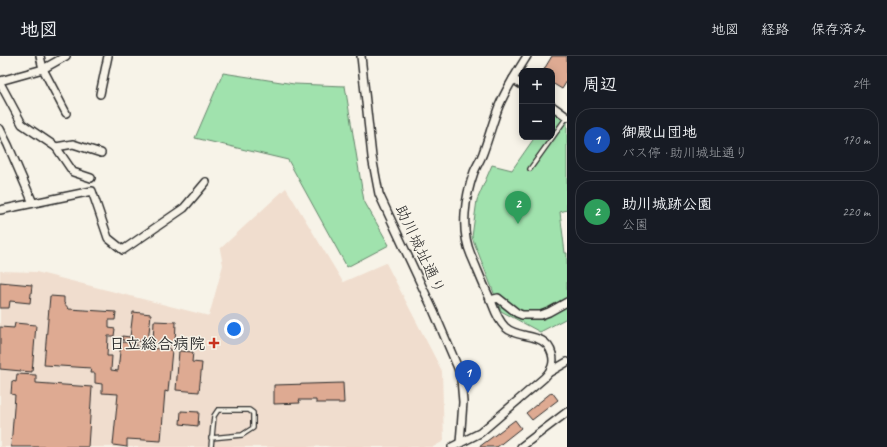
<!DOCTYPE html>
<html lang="ja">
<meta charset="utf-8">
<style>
:root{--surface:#171b24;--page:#20242c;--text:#f1f3f6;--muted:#9ea1a6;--line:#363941;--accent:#1a73e8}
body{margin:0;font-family:Caveat,"Klee One",sans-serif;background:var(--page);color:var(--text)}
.controls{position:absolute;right:12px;top:12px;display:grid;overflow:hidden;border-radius:8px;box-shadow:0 2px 10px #0003}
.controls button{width:36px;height:36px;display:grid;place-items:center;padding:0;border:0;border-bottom:1px solid var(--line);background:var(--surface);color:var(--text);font:20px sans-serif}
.you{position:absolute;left:234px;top:273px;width:14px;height:14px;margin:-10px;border:3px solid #fff;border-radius:50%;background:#1a73e8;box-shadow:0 0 0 6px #1a73e833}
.badge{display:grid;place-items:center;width:26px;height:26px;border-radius:50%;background:var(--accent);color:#fff;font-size:13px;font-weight:700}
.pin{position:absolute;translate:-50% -33px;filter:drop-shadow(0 1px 2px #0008)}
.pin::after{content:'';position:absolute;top:21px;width:14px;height:12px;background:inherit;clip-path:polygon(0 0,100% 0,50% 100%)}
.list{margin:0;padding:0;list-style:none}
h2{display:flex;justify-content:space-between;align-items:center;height:52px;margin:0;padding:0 16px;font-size:17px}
h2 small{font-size:13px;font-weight:400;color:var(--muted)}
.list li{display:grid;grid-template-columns:26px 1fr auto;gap:12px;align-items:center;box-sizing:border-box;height:64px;margin:0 8px 8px;padding:0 8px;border:1px solid var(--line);border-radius:16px}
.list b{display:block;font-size:15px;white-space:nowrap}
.list p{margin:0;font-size:13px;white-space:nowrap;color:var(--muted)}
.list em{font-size:13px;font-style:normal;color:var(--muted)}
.map{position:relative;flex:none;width:567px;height:391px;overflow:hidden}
header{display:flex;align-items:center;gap:24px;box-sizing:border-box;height:56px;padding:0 20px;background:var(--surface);border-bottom:1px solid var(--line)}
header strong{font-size:19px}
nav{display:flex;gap:22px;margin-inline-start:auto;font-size:14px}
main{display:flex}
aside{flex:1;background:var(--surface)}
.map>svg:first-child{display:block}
</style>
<header>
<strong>地図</strong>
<nav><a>地図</a><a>経路</a><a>保存済み</a></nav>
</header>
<main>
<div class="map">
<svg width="567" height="391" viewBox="0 0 567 391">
<rect width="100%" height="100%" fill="#f7f3e8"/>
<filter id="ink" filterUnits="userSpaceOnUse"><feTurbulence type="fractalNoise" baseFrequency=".025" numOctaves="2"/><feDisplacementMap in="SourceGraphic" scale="8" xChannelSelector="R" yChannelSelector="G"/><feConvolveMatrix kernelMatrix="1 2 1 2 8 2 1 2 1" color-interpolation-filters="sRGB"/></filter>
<g filter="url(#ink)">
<path fill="#f0ddce" d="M 286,132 L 343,226 L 386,207 L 442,315 L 444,385 L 433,391 L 332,391 L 325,390 L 308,391 L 0,391 L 0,215 L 36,216 L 209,260 L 223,209 L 220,193 Z"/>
<g fill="#a0e2ad" stroke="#66866c">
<path d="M 223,17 L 294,28 L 345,30 L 364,145 L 389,189 L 347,211 L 288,104 L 195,82 Z"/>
<path d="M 556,48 L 567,56 L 567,154 L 560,156 L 565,197 L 567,197 L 567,262 L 540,276 L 501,255 L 472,181 L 477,144 L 492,109 L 512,114 L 535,81 L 552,81 L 552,55 Z"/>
</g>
<g fill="#deaa92" stroke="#2b2b2b">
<path d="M 552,0 L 567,0 L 567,25 L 562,33 L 552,27 L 552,15 L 543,15 Z"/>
<path d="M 0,226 L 32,229 L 30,247 L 10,245 L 9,252 L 0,252 Z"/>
<path d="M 50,240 L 64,241 L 64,247 L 69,253 L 116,256 L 115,264 L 109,264 L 109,272 L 115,273 L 114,280 L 108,280 L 107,300 L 112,300 L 111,314 L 118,315 L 121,286 L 136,287 L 136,291 L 161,293 L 162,291 L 169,292 L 169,294 L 172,294 L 168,336 L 165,335 L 161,385 L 127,383 L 127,391 L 113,389 L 118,338 L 102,337 L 102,328 L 95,327 L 95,317 L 90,317 L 91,312 L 44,309 Z"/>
<path d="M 133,256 L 151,258 L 148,286 L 122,284 L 122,280 L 130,281 Z"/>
<path d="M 154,265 L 176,266 L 175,289 L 153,288 Z"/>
<path d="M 15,267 L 36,269 L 32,316 L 0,313 L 0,271 L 14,272 Z"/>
<path d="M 179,295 L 193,296 L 192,306 L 202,307 L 199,336 L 176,334 Z"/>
<path d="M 17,318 L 36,319 L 36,327 L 92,331 L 88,391 L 11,391 L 15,339 L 11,338 L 12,325 L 16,326 Z"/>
<path d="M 343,327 L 344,347 L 316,347 L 316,344 L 299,344 L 300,347 L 274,348 L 274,329 Z"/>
<path d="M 552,336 L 558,344 L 532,364 L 526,357 Z"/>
<path d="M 181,355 L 199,356 L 198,370 L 180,368 Z"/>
<path d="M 515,364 L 521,372 L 497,391 L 479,391 Z"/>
</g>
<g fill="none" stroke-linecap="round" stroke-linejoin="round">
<defs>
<g id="service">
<path d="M 530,113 L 567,61"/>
<path d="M 211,391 L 214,360 L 218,354 L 249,354 L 253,357 L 253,372 L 242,379 L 211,382"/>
</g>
<g id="minor">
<path d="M 40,0 L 43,13 L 66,0"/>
<path d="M 361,0 L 372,101 L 379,138 L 434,256 L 458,312 L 461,323 L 463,346 L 460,387"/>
<path d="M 513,23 L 522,29"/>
<path d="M 0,25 L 43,13 L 66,57"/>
<path d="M 0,27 L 22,68 L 56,91 L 73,116 L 91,122"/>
<path d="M 100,38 L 108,0"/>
<path d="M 552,50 L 567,61"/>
<path d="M 0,73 L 8,89 L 33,147"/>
<path d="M 56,91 L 73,88 L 101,97"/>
<path d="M 0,154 L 92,135 L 108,182 L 123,194 L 184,152 L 206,126"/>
<path d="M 490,244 L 498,242 L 517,257 L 522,259 L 541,259 L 549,256 L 567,246"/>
<path d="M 550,316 L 567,306"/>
<path d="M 452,391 L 480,377 L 544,322 C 551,315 555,308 552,298 C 546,275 518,284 505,271 C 498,264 495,255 492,247 C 484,231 478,215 471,199 C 460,174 465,141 474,116 C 477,109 481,103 483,97 C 489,81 493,65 499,50 C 506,33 517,16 527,0"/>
<path d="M 521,391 L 567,356"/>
</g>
</defs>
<use href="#service" stroke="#2b2b2b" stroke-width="6"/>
<use href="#minor" stroke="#2b2b2b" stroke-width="10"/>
<use href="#service" stroke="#f7f3e8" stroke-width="3.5"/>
<use href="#minor" stroke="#f7f3e8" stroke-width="7"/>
</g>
</g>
<path fill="#c8321e" stroke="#f7f3e8" stroke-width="1.5" d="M212 281h4v4h4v4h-4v4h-4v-4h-4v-4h4z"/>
<g text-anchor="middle" stroke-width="3" stroke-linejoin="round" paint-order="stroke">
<g font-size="16" fill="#2b2b2b" stroke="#f7f3e8">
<text transform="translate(421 193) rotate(65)" y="6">助川城址通り</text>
</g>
<g font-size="16" font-weight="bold" fill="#2b2b2b" stroke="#f7f3e8" text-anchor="end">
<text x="205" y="293">日立総合病院</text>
</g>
</g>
</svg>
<div class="controls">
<button>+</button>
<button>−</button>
</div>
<div class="you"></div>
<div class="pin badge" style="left:468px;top:337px;background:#1a4fb4">1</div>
<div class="pin badge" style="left:518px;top:168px;background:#2e9e5b">2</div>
</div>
<aside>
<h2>周辺<small>2件</small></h2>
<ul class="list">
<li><span class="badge" style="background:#1a4fb4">1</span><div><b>御殿山団地</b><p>バス停 · 助川城址通り</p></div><em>170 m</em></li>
<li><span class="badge" style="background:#2e9e5b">2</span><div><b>助川城跡公園</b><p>公園</p></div><em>220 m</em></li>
</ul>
</aside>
</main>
